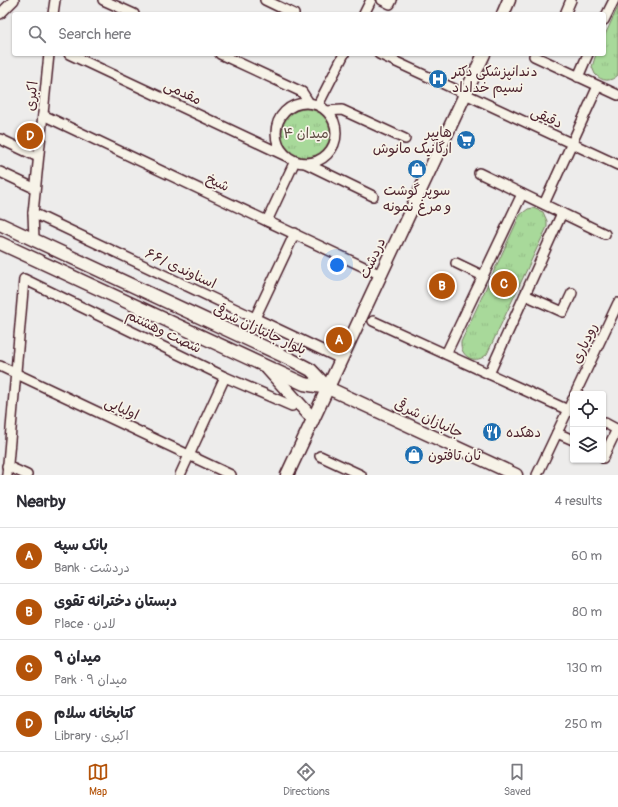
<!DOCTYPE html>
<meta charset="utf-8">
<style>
:root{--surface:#fff;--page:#f7f7f7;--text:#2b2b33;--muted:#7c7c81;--line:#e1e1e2;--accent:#b45309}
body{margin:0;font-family:Pangolin,"Playpen Sans Arabic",sans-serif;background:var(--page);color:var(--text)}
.controls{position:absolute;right:12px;bottom:12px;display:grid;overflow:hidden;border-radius:4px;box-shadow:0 1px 3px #0004}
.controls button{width:36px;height:36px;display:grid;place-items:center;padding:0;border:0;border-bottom:1px solid var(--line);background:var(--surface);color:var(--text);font:20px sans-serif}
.you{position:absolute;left:337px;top:265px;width:14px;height:14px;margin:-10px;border:3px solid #fff;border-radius:50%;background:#1a73e8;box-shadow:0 0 0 6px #1a73e833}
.badge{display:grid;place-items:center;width:26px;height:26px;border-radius:50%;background:var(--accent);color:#fff;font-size:13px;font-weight:700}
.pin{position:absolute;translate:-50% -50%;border:2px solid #fff;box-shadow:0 1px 4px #0006}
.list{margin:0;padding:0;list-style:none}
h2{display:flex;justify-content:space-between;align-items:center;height:52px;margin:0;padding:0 16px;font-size:17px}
h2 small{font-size:13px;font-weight:400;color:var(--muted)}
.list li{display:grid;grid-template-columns:26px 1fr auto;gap:12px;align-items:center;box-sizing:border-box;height:56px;padding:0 16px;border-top:1px solid var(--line)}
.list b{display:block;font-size:15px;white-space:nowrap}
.list p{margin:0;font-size:13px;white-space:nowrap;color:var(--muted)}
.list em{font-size:13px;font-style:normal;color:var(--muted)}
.icon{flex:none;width:22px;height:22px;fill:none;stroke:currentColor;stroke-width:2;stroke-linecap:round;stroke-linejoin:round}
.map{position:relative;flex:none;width:618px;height:475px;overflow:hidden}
.search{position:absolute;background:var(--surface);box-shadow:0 1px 3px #0004;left:12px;right:12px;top:12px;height:44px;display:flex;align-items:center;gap:10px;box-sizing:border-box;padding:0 14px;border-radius:4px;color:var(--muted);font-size:15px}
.sheet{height:276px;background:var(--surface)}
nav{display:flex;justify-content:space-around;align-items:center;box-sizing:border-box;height:56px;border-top:1px solid var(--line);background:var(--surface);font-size:11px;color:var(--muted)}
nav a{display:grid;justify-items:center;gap:2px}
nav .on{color:var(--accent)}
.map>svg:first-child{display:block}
</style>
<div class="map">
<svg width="618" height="475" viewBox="0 0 618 475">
<defs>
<pattern id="park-tufts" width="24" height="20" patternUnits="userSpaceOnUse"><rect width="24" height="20" fill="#a8d99a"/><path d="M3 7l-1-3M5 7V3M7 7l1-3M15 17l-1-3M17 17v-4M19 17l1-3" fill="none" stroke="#92ba85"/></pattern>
</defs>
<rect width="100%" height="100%" fill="#edeceb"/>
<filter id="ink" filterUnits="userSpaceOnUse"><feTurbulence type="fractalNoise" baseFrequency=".025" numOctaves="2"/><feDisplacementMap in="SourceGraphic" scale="8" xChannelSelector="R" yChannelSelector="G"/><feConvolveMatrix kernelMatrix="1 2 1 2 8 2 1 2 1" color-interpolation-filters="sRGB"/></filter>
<g filter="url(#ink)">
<g fill="url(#park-tufts)" stroke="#797c62">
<path d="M 618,7 L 618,75 C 611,82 602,82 595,74 L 592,67 L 596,54 L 604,54 L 604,37 Z"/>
<circle cx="306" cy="133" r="24"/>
<path d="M 533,208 L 543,212 L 547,221 L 547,227 L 487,354 C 477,365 460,358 461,342 L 520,215 L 528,209 Z"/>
</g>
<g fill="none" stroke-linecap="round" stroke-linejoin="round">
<defs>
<g id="street">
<path d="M 103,0 L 134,14"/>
<path d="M 265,0 L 294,14"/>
<path d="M 382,0 L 390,4 L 392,0"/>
<path d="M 0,14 L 14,0"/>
<path d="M 53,14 L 55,0"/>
<path d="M 364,14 L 371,0"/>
<path d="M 565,14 L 571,0"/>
<path d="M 604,20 L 614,0"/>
<path d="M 69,54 L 286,156"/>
<path d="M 220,54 L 302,92 L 309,103"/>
<path d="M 379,54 L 618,165"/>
<path d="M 534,56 L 618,95"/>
<path d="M 578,77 L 588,54"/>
<circle cx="306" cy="133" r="30"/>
<path d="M 318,105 L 344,54"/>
<path d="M 327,111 L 342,110 L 405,139"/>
<path d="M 43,115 L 381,275"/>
<path d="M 0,139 L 38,157"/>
<path d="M 305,163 L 373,196"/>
<path d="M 0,172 L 34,188"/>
<path d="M 479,173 L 605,234"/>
<path d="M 544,204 L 598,86"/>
<path d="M 33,213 L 49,54"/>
<path d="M 267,221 L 295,161"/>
<path d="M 34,240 L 33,213 L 341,359"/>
<path d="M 456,263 L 483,276"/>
<path d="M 525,295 L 563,312 L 572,293"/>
<path d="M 255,318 L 295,233"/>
<path d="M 373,321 L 568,410"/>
<path d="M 446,354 L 522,194"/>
<path d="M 0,366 L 231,475"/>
<path d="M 489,374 L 562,213"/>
<path d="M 575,394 L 618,303"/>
<path d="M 605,423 L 618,430"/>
<path d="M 557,433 L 573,440"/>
<path d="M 320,456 L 361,475"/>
<path d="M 603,458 L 617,429"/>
<path d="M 7,466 L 27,475"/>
<path d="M 7,475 L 24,279 L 225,377 L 292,406"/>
<path d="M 180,475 L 225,377"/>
<path d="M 537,475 L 573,399"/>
</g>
<g id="secondary">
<path d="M 503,14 L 509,0"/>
<path d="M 0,224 L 292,360 L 311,370 L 328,388"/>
<path d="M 0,243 L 304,384 L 328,388 L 516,475"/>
<path d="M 267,368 L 313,419"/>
<path d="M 287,475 L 484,54"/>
</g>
</defs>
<use href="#street" stroke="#4a1f2b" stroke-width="12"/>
<use href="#secondary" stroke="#4a1f2b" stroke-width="15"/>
<use href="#street" stroke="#f7f3e8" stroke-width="9"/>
<use href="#secondary" stroke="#f7f3e8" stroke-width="12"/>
</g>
</g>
<defs>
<symbol id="hospital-disc" viewBox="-11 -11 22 22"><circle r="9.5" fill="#1f6fb2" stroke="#f7f3e8"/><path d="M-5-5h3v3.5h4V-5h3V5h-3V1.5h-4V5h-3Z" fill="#fff"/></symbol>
<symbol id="supermarket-disc" viewBox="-11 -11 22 22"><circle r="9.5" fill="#1f6fb2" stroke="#f7f3e8"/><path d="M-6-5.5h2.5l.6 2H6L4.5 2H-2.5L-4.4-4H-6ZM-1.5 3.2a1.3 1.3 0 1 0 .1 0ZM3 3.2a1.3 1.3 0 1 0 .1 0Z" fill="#fff"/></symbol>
<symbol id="shop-disc" viewBox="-11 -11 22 22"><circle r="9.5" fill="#1f6fb2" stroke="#f7f3e8"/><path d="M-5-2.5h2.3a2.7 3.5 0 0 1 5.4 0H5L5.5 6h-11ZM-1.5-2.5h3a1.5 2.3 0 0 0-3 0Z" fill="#fff"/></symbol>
<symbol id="restaurant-disc" viewBox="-11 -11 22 22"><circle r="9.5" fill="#1f6fb2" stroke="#f7f3e8"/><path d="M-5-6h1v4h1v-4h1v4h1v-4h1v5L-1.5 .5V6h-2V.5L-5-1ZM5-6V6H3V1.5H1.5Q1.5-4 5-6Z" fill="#fff"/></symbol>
</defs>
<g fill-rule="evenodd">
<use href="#hospital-disc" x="427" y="68" width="22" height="22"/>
<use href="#supermarket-disc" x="455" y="129" width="22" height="22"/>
<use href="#shop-disc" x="406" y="158" width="22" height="22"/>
<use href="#restaurant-disc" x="481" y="421" width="22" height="22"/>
<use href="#shop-disc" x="403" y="444" width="22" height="22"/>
</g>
<g text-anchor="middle" stroke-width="3.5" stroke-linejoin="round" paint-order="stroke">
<g font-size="14" fill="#4a1f2b" stroke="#f7f3e8" text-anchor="start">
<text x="452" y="76">دندانپزشکی دکتر<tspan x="452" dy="16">نسیم خداداد</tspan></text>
<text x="452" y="137" text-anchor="end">هایپر<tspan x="452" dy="16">ارگانیک مانوش</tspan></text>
<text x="417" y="195" text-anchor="middle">سوپر گوشت<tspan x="417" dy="16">و مرغ نمونه</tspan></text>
<text x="506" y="437">دهکده</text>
<text x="428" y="460">نان تافتون</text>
</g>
<g font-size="14" fill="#4a1f2b" stroke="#f7f3e8">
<text transform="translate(183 92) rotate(25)" y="5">مقدمی</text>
<text transform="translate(31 96) rotate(-84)" y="5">اکبری</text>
<text transform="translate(547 117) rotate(25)" y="5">دقیقی</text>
<text transform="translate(218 182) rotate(25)" y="5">شیخ</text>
<text transform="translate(372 258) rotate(-65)" y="5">دردشت</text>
<text transform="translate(181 268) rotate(25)" y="5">اسناوندی /۶۶</text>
<text transform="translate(260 329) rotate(25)" y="5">بلوار جانبازان شرقی</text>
<text transform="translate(164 331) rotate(26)" y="5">شصت وهشتم</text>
<text transform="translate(584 343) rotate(-65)" y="5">رودباری</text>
<text transform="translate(122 408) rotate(25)" y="5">اولیایی</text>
<text transform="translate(429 418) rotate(25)" y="5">جانبازان شرقی</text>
</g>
<g font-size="14" fill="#624e47" stroke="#f7f3e8">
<text x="306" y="138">میدان ۴</text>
</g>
</g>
</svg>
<div class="controls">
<button><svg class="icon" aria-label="locate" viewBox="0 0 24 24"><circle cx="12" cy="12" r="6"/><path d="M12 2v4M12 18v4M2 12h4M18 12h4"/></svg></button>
<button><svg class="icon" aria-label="layers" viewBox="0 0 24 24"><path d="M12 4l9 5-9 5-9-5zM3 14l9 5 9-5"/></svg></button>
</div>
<div class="you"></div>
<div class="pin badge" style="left:339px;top:340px">A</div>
<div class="pin badge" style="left:442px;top:286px">B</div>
<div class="pin badge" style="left:504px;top:284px">C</div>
<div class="pin badge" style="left:30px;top:136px">D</div>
<div class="search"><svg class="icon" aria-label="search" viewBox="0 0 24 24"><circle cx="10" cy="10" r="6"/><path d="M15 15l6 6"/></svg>Search here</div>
</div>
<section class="sheet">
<h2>Nearby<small>4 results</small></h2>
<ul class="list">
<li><span class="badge">A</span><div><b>بانک سپه</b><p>Bank · دردشت</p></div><em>60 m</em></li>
<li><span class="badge">B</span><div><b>دبستان دخترانه تقوی</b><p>Place · لادن</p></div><em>80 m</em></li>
<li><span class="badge">C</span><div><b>میدان ۹</b><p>Park · میدان ۹</p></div><em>130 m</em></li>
<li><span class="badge">D</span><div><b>کتابخانه سلام</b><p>Library · اکبری</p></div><em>250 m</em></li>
</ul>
</section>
<nav>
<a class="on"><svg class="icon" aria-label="map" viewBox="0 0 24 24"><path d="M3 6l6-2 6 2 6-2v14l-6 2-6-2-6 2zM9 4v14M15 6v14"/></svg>Map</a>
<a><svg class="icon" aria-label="directions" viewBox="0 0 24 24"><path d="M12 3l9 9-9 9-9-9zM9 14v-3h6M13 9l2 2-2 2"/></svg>Directions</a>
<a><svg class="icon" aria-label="saved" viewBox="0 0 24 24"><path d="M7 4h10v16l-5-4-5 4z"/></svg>Saved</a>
</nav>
